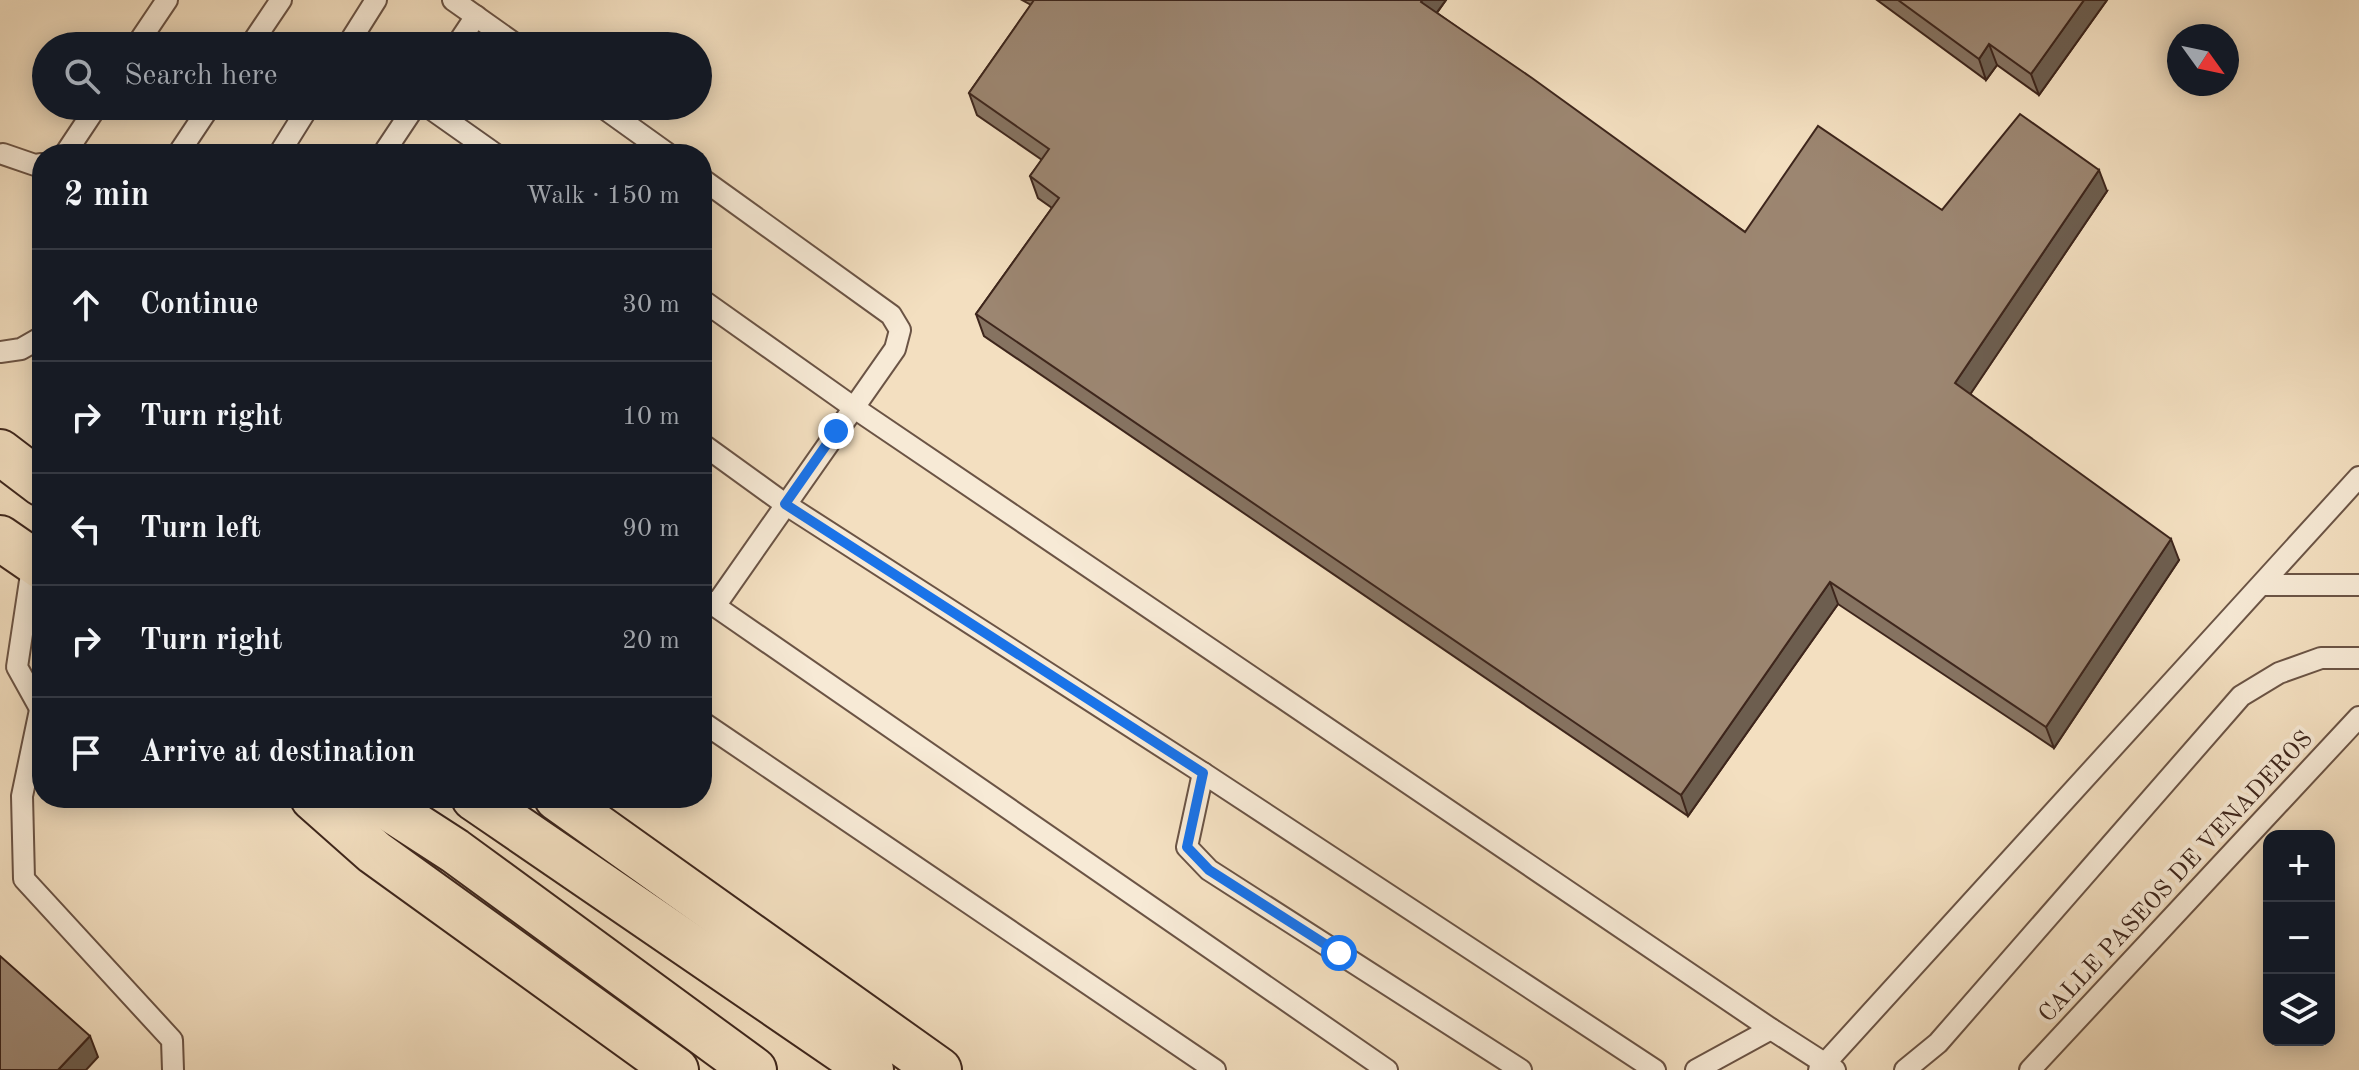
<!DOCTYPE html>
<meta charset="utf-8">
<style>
:root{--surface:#171b24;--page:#242831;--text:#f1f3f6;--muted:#9ea1a6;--line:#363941}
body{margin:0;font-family:"Old Standard TT",serif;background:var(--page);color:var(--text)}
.controls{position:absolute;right:24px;bottom:24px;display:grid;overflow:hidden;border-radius:16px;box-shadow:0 4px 20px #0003}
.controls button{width:72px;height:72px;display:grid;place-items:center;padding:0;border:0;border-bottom:2px solid var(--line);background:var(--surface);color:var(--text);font:40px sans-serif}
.compass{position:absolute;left:2167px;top:24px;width:72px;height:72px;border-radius:50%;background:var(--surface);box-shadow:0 4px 20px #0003;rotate:123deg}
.stop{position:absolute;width:24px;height:24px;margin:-18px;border:6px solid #1a73e8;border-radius:50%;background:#fff}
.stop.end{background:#1a73e8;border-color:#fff;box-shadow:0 2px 8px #0008}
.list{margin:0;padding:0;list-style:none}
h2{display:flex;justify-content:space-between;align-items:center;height:104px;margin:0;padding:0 32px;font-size:34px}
h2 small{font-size:26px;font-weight:400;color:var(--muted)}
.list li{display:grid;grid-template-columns:52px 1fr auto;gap:24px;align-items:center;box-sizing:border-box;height:112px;padding:0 32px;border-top:2px solid var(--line)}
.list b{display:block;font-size:30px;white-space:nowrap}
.list em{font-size:26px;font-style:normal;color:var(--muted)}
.icon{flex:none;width:44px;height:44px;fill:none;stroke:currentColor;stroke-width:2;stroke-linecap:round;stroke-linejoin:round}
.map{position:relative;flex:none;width:2359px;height:1070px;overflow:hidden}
.search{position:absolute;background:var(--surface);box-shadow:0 4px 20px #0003;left:32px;top:32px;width:680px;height:88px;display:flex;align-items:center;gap:20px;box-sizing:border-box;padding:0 28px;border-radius:44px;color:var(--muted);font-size:30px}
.panel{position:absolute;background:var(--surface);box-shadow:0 4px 20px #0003;left:32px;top:144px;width:680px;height:664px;border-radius:32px}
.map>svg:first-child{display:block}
</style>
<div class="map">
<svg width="2359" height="1070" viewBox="0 0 2359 1070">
<rect width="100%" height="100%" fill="#f3dfc0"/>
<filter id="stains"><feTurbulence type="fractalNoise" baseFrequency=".0025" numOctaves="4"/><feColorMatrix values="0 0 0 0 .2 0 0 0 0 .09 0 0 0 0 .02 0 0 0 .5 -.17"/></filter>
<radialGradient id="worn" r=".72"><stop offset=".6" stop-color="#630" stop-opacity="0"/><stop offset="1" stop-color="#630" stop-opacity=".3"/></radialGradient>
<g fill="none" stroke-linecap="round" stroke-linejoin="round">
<defs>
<g id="service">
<path d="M 453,0 L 518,46"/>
<path d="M 136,46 L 167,0"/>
<path d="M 250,46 L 281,0"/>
<path d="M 347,46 L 376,0"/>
<path d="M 456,46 L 476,16"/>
<path d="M 427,106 L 495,154"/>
<path d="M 601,106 L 668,154"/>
<path d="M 3,154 L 35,165 L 42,164"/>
<path d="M 65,154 L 97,106"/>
<path d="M 178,154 L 210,106"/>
<path d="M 279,154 L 309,106"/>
<path d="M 383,154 L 415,106"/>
<path d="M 702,179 L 891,315 L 900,330 L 895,349 L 715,606"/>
<path d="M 702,300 L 853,407 L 1771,1029 L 1835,1070"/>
<path d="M 0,352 L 21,349 L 42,337"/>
<path d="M 702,444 L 785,504 L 1203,773 L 1655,1070"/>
<path d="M 33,561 L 17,667 L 42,712"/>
<path d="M 2262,585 L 2359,585"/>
<path d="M 702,597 L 1387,1070"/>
<path d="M 40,710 L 22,796 L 24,879 L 172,1040 L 173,1070"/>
<path d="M 702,722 L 1215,1070"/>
<path d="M 1203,773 L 1187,847 L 1209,870 L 1521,1070"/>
<path d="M 1696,1070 L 1771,1029"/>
<path d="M 1819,1070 L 2359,477"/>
<path d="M 1905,1070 L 1938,1043 L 2241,696 L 2279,673 L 2321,658 L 2359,658"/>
<path d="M 2030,1070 L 2359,717"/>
</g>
<g id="trunk">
<path d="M 0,452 L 42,484"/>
<path d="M 0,538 L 42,567"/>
<path d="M 313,798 L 374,852 L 676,1070"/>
<path d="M 373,798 L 455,851 L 754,1070"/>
<path d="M 474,798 L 871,1070"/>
<path d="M 557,798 L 939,1070"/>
</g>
</defs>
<use href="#service" stroke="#6b5445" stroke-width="24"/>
<use href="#trunk" stroke="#3e261c" stroke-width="48"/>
<use href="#service" stroke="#f7ead6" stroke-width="20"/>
<use href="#trunk" stroke="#f3dfc0" stroke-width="44"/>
</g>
<g fill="#867361" stroke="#3e261c" stroke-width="2">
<path d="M 1022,0 L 1446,0 L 1437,13 L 1745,232 L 2107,191 L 1970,394 L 2179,560 L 2054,748 L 1838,604 L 1688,816 L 984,336 L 976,314 L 1052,208 L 1038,198 L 1030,176 L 1042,160 L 977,115 L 969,93 L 1031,5 Z"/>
<path d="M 1877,0 L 2107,0 L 2039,95 L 1997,65 L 1986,80 Z"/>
</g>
<g fill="#6d5e4f" stroke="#3e261c" stroke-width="2">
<path d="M 1422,0 L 1446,0 L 1429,23 L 1421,2 Z"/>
<path d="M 2084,0 L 2107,0 L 2039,95 L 2031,74 Z"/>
<path d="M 1989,44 L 1997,65 L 1986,80 L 1979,59 Z"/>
<path d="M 2099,170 L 2107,191 L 1963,405 L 1955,383 Z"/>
<path d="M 2171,539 L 2179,560 L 2054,748 L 2046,727 Z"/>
<path d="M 1830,582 L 1838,604 L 1688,816 L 1681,795 Z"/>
<path d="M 90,1036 L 98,1057 L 86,1070 L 58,1070 Z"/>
</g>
<g fill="#9c8671" stroke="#3e261c" stroke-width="2">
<path d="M 1034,0 L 1422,0 L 1421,2 L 1532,78 L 1745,232 L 1818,126 L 1942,210 L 2020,114 L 2099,170 L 1955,383 L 2171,539 L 2046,727 L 1830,582 L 1681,795 L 976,314 L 1059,198 L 1030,176 L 1049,149 L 969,93 Z"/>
<path d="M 1898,0 L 2084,0 L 2031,74 L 1989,44 L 1979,59 Z"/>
<path d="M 0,956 L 90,1036 L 58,1070 L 0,1070 Z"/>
</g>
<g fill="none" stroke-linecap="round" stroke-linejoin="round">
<path stroke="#1a73e8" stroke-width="10" d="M 836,431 L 785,504 L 1203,773 L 1187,847 L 1209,870 L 1339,953"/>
</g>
<g text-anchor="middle" stroke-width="8" stroke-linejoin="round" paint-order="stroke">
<g font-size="24" fill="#3e261c" stroke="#f7ead6">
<text transform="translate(2175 876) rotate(-47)" y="8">CALLE PASEOS DE VENADEROS</text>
</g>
</g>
<rect width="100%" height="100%" filter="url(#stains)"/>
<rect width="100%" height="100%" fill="url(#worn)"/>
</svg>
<div class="controls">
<button>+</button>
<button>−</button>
<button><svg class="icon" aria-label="layers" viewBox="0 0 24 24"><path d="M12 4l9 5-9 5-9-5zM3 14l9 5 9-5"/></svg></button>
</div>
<svg class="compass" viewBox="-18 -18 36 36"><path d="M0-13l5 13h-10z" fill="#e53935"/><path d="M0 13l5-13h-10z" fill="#9ea1a6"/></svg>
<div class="stop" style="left:1339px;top:953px"></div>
<div class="stop end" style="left:836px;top:431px"></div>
<div class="search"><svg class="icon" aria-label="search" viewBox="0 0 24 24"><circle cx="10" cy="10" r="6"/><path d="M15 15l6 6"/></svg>Search here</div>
<section class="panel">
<h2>2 min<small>Walk · 150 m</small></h2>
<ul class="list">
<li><svg class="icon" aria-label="ahead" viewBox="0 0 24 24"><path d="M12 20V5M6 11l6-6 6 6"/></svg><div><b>Continue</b></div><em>30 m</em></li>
<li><svg class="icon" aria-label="right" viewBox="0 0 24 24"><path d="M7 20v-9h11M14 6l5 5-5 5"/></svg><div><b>Turn right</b></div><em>10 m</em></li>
<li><svg class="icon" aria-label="left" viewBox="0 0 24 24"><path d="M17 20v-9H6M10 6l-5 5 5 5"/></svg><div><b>Turn left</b></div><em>90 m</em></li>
<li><svg class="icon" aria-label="right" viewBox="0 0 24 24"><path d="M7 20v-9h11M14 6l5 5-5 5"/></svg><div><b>Turn right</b></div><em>20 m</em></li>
<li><svg class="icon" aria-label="arrive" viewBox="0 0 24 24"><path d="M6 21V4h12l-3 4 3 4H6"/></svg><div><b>Arrive at destination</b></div></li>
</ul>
</section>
</div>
